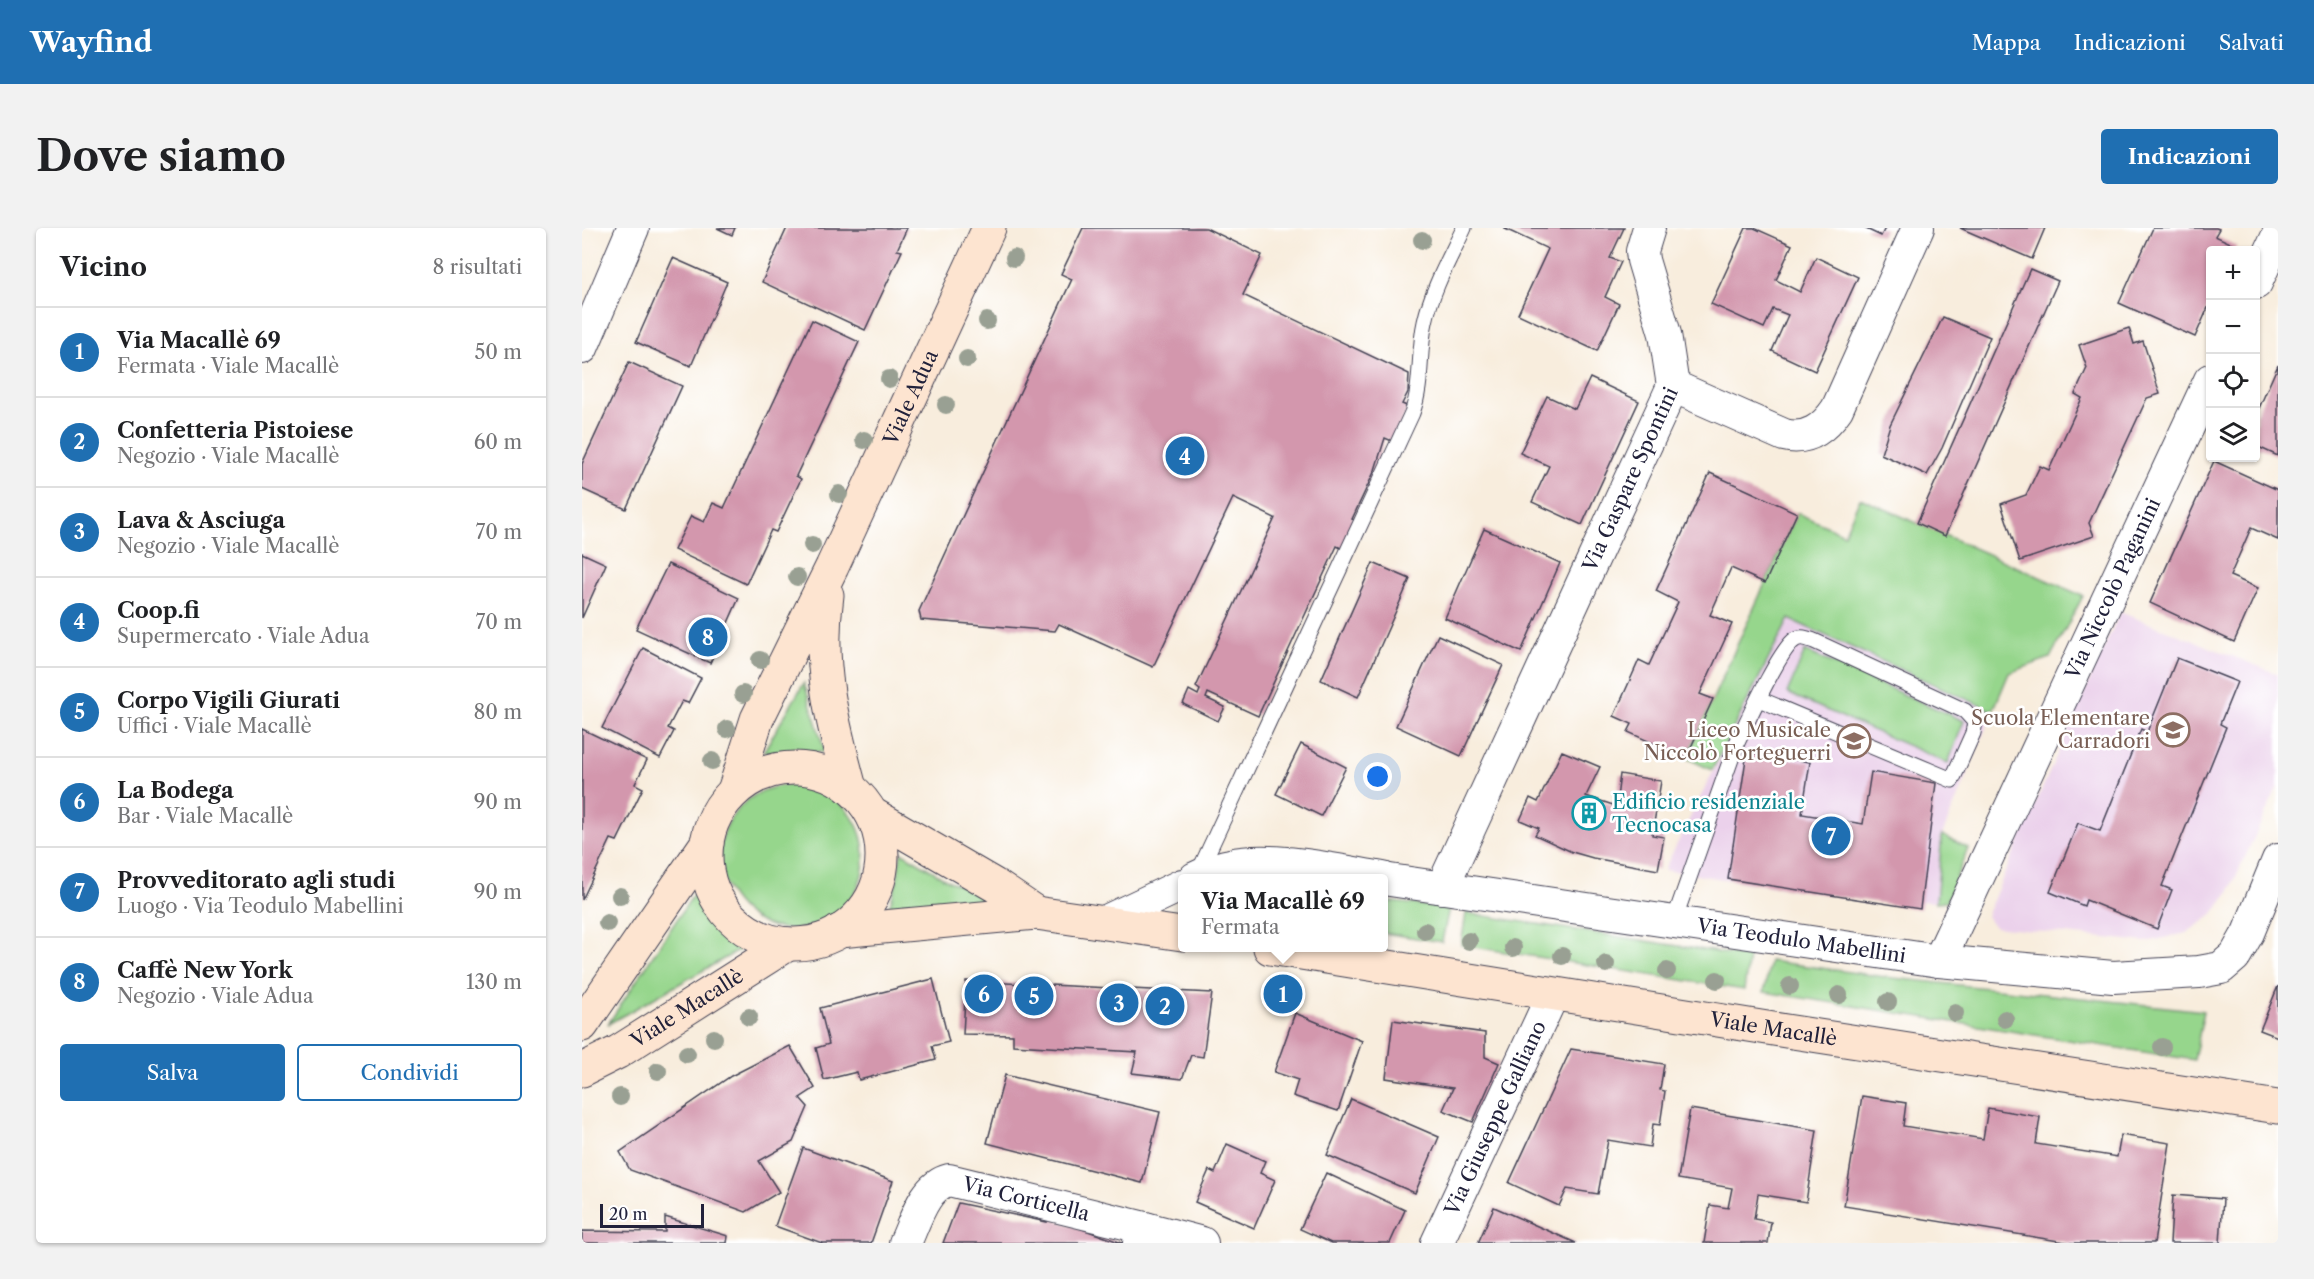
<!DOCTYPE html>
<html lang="it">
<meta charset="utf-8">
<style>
:root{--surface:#fff;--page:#f2f2f2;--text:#202124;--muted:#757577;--line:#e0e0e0;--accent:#1f6fb2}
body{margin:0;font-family:"Libre Caslon Text",serif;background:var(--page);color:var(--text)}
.controls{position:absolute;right:18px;top:18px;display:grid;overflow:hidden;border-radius:6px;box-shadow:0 2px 4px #0004}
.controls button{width:54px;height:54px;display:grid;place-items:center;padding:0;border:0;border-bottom:2px solid var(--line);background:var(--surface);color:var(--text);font:30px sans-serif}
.scale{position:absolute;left:18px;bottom:15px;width:104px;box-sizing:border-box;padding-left:6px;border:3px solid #22223b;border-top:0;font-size:16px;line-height:21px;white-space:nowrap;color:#22223b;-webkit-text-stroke:4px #fff;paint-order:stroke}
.you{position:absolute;left:796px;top:549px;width:21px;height:21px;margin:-15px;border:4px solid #fff;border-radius:50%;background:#1a73e8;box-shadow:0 0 0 9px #1a73e833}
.badge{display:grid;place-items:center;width:39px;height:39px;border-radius:50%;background:var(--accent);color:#fff;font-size:20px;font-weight:700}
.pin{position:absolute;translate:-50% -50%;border:3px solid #fff;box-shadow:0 2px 6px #0006}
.popup{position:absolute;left:596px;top:646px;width:210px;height:78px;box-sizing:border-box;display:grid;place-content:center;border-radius:6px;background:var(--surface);filter:drop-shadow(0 2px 4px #0005);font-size:20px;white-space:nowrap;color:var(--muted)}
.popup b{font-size:22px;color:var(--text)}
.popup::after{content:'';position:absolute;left:50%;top:100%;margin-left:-12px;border:12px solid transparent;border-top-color:var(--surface)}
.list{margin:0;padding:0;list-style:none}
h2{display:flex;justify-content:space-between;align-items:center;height:78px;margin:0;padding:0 24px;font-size:26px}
h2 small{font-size:20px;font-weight:400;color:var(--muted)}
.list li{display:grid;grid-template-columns:39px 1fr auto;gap:18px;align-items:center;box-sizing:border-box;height:90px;padding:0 24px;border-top:2px solid var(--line)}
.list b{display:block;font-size:22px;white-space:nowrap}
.list p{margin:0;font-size:20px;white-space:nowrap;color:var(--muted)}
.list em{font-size:20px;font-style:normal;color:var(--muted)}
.actions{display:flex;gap:12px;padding:18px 24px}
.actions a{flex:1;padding:14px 0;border:2px solid var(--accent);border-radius:6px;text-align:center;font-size:21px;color:var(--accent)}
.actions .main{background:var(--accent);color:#fff}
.icon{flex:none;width:33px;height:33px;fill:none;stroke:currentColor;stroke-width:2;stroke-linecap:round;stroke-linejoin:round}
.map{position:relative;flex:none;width:1696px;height:1015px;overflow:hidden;border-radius:6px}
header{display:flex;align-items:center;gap:36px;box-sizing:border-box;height:84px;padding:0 30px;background:var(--accent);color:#fff}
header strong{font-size:28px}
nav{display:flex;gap:33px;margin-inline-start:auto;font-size:21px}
.intro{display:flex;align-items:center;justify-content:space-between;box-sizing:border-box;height:144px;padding:0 36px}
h1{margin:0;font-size:42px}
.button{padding:15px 27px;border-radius:6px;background:var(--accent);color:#fff;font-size:21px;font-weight:700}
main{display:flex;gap:36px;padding:0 36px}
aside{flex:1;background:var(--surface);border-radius:6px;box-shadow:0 2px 4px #0004}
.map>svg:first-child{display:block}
</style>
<header>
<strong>Wayfind</strong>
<nav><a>Mappa</a><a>Indicazioni</a><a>Salvati</a></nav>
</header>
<div class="intro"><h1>Dove siamo</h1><a class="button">Indicazioni</a></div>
<main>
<aside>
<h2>Vicino<small>8 risultati</small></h2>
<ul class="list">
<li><span class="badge">1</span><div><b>Via Macallè 69</b><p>Fermata · Viale Macallè</p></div><em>50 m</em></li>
<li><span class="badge">2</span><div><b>Confetteria Pistoiese</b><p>Negozio · Viale Macallè</p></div><em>60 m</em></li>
<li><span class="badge">3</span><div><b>Lava &amp; Asciuga</b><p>Negozio · Viale Macallè</p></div><em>70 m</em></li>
<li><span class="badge">4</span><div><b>Coop.fi</b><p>Supermercato · Viale Adua</p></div><em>70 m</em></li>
<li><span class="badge">5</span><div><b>Corpo Vigili Giurati</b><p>Uffici · Viale Macallè</p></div><em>80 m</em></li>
<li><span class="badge">6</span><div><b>La Bodega</b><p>Bar · Viale Macallè</p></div><em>90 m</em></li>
<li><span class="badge">7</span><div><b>Provveditorato agli studi</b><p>Luogo · Via Teodulo Mabellini</p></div><em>90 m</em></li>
<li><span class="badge">8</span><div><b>Caffè New York</b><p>Negozio · Viale Adua</p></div><em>130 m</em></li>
</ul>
<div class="actions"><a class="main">Salva</a><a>Condividi</a></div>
</aside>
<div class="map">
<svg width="1696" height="1015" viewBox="0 0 1696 1015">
<rect width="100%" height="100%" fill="#fff"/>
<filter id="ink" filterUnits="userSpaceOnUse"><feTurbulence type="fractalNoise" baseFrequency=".0167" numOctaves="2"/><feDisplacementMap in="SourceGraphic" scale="12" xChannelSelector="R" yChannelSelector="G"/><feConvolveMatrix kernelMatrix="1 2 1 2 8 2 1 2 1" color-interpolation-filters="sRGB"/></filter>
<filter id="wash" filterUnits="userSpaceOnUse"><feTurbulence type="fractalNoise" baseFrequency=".008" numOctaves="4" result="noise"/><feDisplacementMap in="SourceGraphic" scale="24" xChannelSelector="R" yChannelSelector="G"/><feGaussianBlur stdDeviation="1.35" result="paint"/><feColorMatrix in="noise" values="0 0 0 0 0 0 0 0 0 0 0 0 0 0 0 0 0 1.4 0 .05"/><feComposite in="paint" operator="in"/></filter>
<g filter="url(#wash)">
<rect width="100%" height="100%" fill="#f8eddd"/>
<g fill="#ebd1eb">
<path d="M 1538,384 L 1696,446 L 1696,558 L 1645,668 L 1628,689 L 1604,705 L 1564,714 L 1412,699 L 1404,688 Z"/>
<path d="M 1207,391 L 1411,483 L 1360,607 L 1354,674 L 1340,673 L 1338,681 L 1082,642 Z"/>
</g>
<g fill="#96d68c" stroke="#5c7c64" stroke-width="1.5">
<path d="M 1278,270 L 1501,368 L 1468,430 L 1427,445 L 1411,483 L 1207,391 L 1130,542 L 1104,530 L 1215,285 L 1262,306 Z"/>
<path d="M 1223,423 L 1382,493 L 1366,535 L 1205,465 Z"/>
<path d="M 222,455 L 243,524 L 181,524 Z"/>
<circle cx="210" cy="629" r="72"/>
<path d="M 1360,607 L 1386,620 L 1365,673 L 1354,674 Z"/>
<path d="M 319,624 L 367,653 L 399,665 L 398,675 L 307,680 L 315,653 Z"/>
<path d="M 113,664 L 140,702 L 161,720 L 26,796 Z"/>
<path d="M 802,673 L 867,680 L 860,714 L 802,705 Z"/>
<path d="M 884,685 L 1167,729 L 1162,762 L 879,717 Z"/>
<path d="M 1188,733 L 1311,750 L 1622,783 L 1612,832 L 1182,764 Z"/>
</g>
<g id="blocks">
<g fill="#d397ad">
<path d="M 135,0 L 153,0 L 150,7 Z"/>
<path d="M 205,0 L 325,0 L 315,22 L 320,23 L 283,102 L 180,54 Z"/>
<path d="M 501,0 L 624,0 L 680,27 L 661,67 L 827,146 L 826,164 L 820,176 L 827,179 L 810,213 L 803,210 L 793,242 L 770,291 L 775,293 L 761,321 L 755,318 L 676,488 L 626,465 L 624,470 L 643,479 L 636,493 L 601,476 L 607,462 L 616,467 L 618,462 L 614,459 L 693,290 L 651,270 L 571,439 L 477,396 L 473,403 L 339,392 L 337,383 L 490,51 L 479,46 Z"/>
<path d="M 921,0 L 1042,0 L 1028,30 L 1039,34 L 1023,69 L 1037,76 L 1015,123 L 936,86 L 966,21 Z"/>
<path d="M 1164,0 L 1172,0 L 1210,17 L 1194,52 L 1218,64 L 1234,29 L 1276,49 L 1233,143 L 1190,123 L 1206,87 L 1191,81 L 1182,100 L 1129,76 Z"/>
<path d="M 1282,0 L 1303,0 L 1299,8 Z"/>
<path d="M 1378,0 L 1463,0 L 1450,31 Z"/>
<path d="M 1571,0 L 1634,0 L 1637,1 L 1633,8 L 1655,18 L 1652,22 L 1628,22 L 1628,75 L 1613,109 L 1537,75 Z"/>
<path d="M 91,30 L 145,54 L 109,138 L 54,114 Z"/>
<path d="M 1448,41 L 1476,53 L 1363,308 L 1335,295 Z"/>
<path d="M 1361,89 L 1408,109 L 1360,220 L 1345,247 L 1299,226 L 1308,197 Z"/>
<path d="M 230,92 L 277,114 L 214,248 L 219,251 L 194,304 L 189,302 L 164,356 L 92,322 L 109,288 L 122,294 L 131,275 L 142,280 Z"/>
<path d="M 1547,100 L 1552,116 L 1561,113 L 1578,166 L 1565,170 L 1507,295 L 1512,308 L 1438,333 L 1419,276 L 1444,267 L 1458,238 L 1467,242 L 1500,170 L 1493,166 L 1505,140 L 1497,117 Z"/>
<path d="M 47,134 L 100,158 L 44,281 L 0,261 L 0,236 Z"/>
<path d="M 1696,137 L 1696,228 L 1674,218 L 1674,187 Z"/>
<path d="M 1008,150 L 1057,173 L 1000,297 L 950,274 L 967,238 L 938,225 L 965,168 L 993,181 Z"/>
<path d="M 1632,233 L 1696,262 L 1696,312 L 1669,300 L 1648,348 L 1676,360 L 1652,414 L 1568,375 Z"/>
<path d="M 1128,245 L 1215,285 L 1183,355 L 1149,340 L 1128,387 L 1150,396 L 1118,466 L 1131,471 L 1104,530 L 1046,504 L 1050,496 L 1032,488 L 1057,432 L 1067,437 L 1096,374 L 1074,363 Z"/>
<path d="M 902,301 L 978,335 L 939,424 L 863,390 Z"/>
<path d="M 0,325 L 24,336 L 0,390 Z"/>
<path d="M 791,335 L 828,351 L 776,469 L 739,452 Z"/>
<path d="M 86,336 L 157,370 L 128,435 L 54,401 Z"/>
<path d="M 856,407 L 921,437 L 879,528 L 814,498 Z"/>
<path d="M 61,420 L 119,450 L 106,475 L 100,473 L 86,500 L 92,503 L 78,530 L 20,500 Z"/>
<path d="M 1595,430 L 1655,454 L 1638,496 L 1644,499 L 1580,658 L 1590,662 L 1575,701 L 1504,672 L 1502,678 L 1468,664 L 1496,595 L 1518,603 L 1559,501 L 1565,504 Z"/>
<path d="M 0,501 L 65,532 L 53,556 L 61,560 L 35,613 L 29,611 L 0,672 Z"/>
<path d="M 719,516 L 764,539 L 739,588 L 694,566 Z"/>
<path d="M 980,523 L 1018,539 L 1004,568 L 1034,578 L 1038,546 L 1079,553 L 1070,607 L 1082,609 L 1076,642 L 1011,630 L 990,624 L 953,607 L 957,600 L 938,592 L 948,570 L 956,574 Z"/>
<path d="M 1165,524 L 1228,534 L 1220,586 L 1281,596 L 1289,544 L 1354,555 L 1338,681 L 1146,651 Z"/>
<path d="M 351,751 L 367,814 L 350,818 L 354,832 L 277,852 L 275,844 L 242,852 L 234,820 L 247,816 L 238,780 Z"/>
<path d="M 384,753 L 630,765 L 621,829 L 609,827 L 600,851 L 550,845 L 555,824 L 431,817 L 431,807 L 381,806 Z"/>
<path d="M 1696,758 L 1696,809 L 1678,802 Z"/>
<path d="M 713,785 L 780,813 L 756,883 L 711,868 L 716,852 L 692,844 Z"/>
<path d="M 811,792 L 903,805 L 903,829 L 917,835 L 891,894 L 861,882 L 871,860 L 804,850 Z"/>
<path d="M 208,818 L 233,860 L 218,870 L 226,879 L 211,914 L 177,933 L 197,964 L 164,984 L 48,942 L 38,924 L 149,848 Z"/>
<path d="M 989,821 L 1082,836 L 1078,862 L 1083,863 L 1078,897 L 1071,896 L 1068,919 L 1026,912 L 1016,966 L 985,961 L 977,978 L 927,955 Z"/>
<path d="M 423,847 L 578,884 L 560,955 L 405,915 Z"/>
<path d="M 1280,868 L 1324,875 L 1321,898 L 1401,911 L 1406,880 L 1458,889 L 1454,916 L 1535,929 L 1539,907 L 1588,915 L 1572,1015 L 1489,1015 L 1262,978 Z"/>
<path d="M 769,871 L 857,909 L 833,965 L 745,927 Z"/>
<path d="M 1108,881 L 1235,902 L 1224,974 L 1176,966 L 1172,991 L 1189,994 L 1186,1015 L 1122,1015 L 1128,977 L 1146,980 L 1150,960 L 1096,951 Z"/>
<path d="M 645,916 L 683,933 L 678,945 L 693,952 L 672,1000 L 613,974 L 627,942 L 633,945 Z"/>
<path d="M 221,920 L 311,953 L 289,1015 L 240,1015 L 193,998 Z"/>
<path d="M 744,945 L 823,982 L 808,1015 L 749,1015 L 718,1001 Z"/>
<path d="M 1591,967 L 1641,971 L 1638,1015 L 1588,1015 Z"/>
<path d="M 376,975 L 465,994 L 466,989 L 540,1015 L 361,1015 Z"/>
<path d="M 912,979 L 994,1015 L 896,1015 Z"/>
<path d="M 83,989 L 146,1008 L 145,1015 L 0,1015 L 0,1003 L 83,1004 Z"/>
</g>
</g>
</g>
<g filter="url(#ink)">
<use href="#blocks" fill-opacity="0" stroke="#424053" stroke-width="1.5"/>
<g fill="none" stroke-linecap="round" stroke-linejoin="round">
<defs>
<g id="lane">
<path d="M 620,637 L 830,185 C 841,155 836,124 843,94 C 850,61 868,30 882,0"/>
<path d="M 1091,695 L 1154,517 C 1163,498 1199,418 1214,411 C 1220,408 1226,411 1232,413 L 1383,483 L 1393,494 L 1391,505 L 1370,552 L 1177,471"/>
</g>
<g id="street">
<path d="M 1067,0 L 1060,23 L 1061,32 L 1083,106 L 1091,158"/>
<path d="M 1674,55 L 1696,7"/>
<path d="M 0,120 L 51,0"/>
<path d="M 613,650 C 624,645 635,639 648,637 C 690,627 758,643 801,650"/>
<path id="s1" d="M 801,651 L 1357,733 L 1531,749 L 1617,744 L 1639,740 L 1653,728 L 1666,705 L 1696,632"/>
<path id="s2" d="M 860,660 L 1091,158 L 1202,207 C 1226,213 1242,200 1255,181 L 1336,0"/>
<path d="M 522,694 L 600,657"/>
<path id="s3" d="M 1357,733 L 1628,152"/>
<path id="s4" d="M 323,1015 C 333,994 342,958 367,952 L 563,1000"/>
<path d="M 557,1015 L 563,1000 L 620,1015"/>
<path id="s5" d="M 855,1015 L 971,766"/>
</g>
<g id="secondary">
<path d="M 245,367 C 235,437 250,493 268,560"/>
<circle cx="212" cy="628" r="88"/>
<path id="s6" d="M 152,563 L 175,491 L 250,339 L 407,0"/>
<path d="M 290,586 L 414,658 L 454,685"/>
<path d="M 257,703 L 454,685 L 600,706"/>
<path id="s7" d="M 688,720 L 1204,803 L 1696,879"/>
<path d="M 0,797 L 125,615"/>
<path id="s8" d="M 0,842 L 36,824 L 206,716"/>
</g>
</defs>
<use href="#lane" stroke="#424053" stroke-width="17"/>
<use href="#street" stroke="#424053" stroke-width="34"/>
<use href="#secondary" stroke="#424053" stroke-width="35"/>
<use href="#lane" stroke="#fff" stroke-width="15"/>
<use href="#street" stroke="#fff" stroke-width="32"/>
<use href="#secondary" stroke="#fde4d0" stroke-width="33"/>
</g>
<g fill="#99a093">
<circle cx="840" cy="12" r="9"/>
<circle cx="432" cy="30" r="9"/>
<circle cx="405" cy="93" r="9"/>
<circle cx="385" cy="131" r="9"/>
<circle cx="307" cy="151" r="9"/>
<circle cx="364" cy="177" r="9"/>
<circle cx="282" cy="212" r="9"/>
<circle cx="257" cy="266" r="9"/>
<circle cx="230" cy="317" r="9"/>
<circle cx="215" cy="349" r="9"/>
<circle cx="178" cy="432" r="9"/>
<circle cx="161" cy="466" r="9"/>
<circle cx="145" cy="501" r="9"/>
<circle cx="130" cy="533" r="9"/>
<circle cx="38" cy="668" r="9"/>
<circle cx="25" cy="695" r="9"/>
<circle cx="843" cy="703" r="9"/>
<circle cx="887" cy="713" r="9"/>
<circle cx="931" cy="720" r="9"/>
<circle cx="980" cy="728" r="9"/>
<circle cx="1024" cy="736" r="9"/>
<circle cx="1085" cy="743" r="9"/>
<circle cx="1135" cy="752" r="9"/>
<circle cx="1208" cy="758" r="9"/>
<circle cx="1257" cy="767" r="9"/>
<circle cx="1306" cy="774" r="9"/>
<circle cx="1373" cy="785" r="9"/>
<circle cx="167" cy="789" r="9"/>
<circle cx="1423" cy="791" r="9"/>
<circle cx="132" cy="810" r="9"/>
<circle cx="1580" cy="819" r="9"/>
<circle cx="105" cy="826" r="9"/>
<circle cx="76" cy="843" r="9"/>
<circle cx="38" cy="869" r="9"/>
</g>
</g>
<defs>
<symbol id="school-ring" viewBox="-11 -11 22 22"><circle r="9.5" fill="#fff" stroke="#8d6e63" stroke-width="1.5"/><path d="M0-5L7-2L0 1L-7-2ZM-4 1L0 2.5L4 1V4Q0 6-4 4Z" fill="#8d6e63"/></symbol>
<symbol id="building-ring" viewBox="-11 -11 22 22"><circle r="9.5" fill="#fff" stroke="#0f9aa8" stroke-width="1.5"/><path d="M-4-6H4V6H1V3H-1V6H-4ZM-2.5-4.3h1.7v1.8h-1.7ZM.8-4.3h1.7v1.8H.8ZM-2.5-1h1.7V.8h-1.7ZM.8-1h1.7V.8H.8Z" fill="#0f9aa8"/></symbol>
</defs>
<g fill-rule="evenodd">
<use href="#school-ring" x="1572" y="483" width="38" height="38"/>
<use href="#school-ring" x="1253" y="494" width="38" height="38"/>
<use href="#building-ring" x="988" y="566" width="38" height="38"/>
</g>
<g text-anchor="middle" stroke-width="5" stroke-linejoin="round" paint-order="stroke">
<g font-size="20" fill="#22223b" stroke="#fff">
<text dy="7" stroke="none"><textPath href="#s6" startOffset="432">Viale Adua</textPath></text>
<text dy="7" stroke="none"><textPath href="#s2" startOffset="450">Via Gaspare Spontini</textPath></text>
<text dy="7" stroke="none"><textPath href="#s3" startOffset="411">Via Niccolò Paganini</textPath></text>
<text dy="7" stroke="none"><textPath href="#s1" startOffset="423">Via Teodulo Mabellini</textPath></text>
<text dy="7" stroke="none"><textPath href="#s8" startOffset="122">Viale Macallè</textPath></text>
<text dy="7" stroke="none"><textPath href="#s7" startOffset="510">Viale Macallè</textPath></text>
<text dy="7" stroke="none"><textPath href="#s5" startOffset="138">Via Giuseppe Galliano</textPath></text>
<text dy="7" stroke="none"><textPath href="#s4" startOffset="159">Via Corticella</textPath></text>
</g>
<g font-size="20" fill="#785e54" stroke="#fff" text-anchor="end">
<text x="1568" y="497">Scuola Elementare<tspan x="1568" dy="23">Carradori</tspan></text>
<text x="1249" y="509">Liceo Musicale<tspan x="1249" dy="23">Niccolò Forteguerri</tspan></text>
</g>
<g font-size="20" fill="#0d838f" stroke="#fff" text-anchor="start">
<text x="1030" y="581">Edificio residenziale<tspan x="1030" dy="23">Tecnocasa</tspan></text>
</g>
</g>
</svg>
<div class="controls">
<button>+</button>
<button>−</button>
<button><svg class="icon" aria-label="locate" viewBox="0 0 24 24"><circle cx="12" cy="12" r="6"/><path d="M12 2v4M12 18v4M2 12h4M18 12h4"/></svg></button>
<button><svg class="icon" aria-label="layers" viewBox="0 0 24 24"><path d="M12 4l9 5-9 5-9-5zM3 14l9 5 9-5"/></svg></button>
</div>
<div class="scale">20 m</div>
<div class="you"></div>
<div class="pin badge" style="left:701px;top:766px">1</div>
<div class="popup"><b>Via Macallè 69</b>Fermata</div>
<div class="pin badge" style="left:583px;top:778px">2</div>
<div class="pin badge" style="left:537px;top:775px">3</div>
<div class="pin badge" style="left:603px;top:228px">4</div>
<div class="pin badge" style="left:452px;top:768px">5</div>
<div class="pin badge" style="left:402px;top:766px">6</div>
<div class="pin badge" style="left:1249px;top:608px">7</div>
<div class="pin badge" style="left:126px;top:409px">8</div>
</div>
</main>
